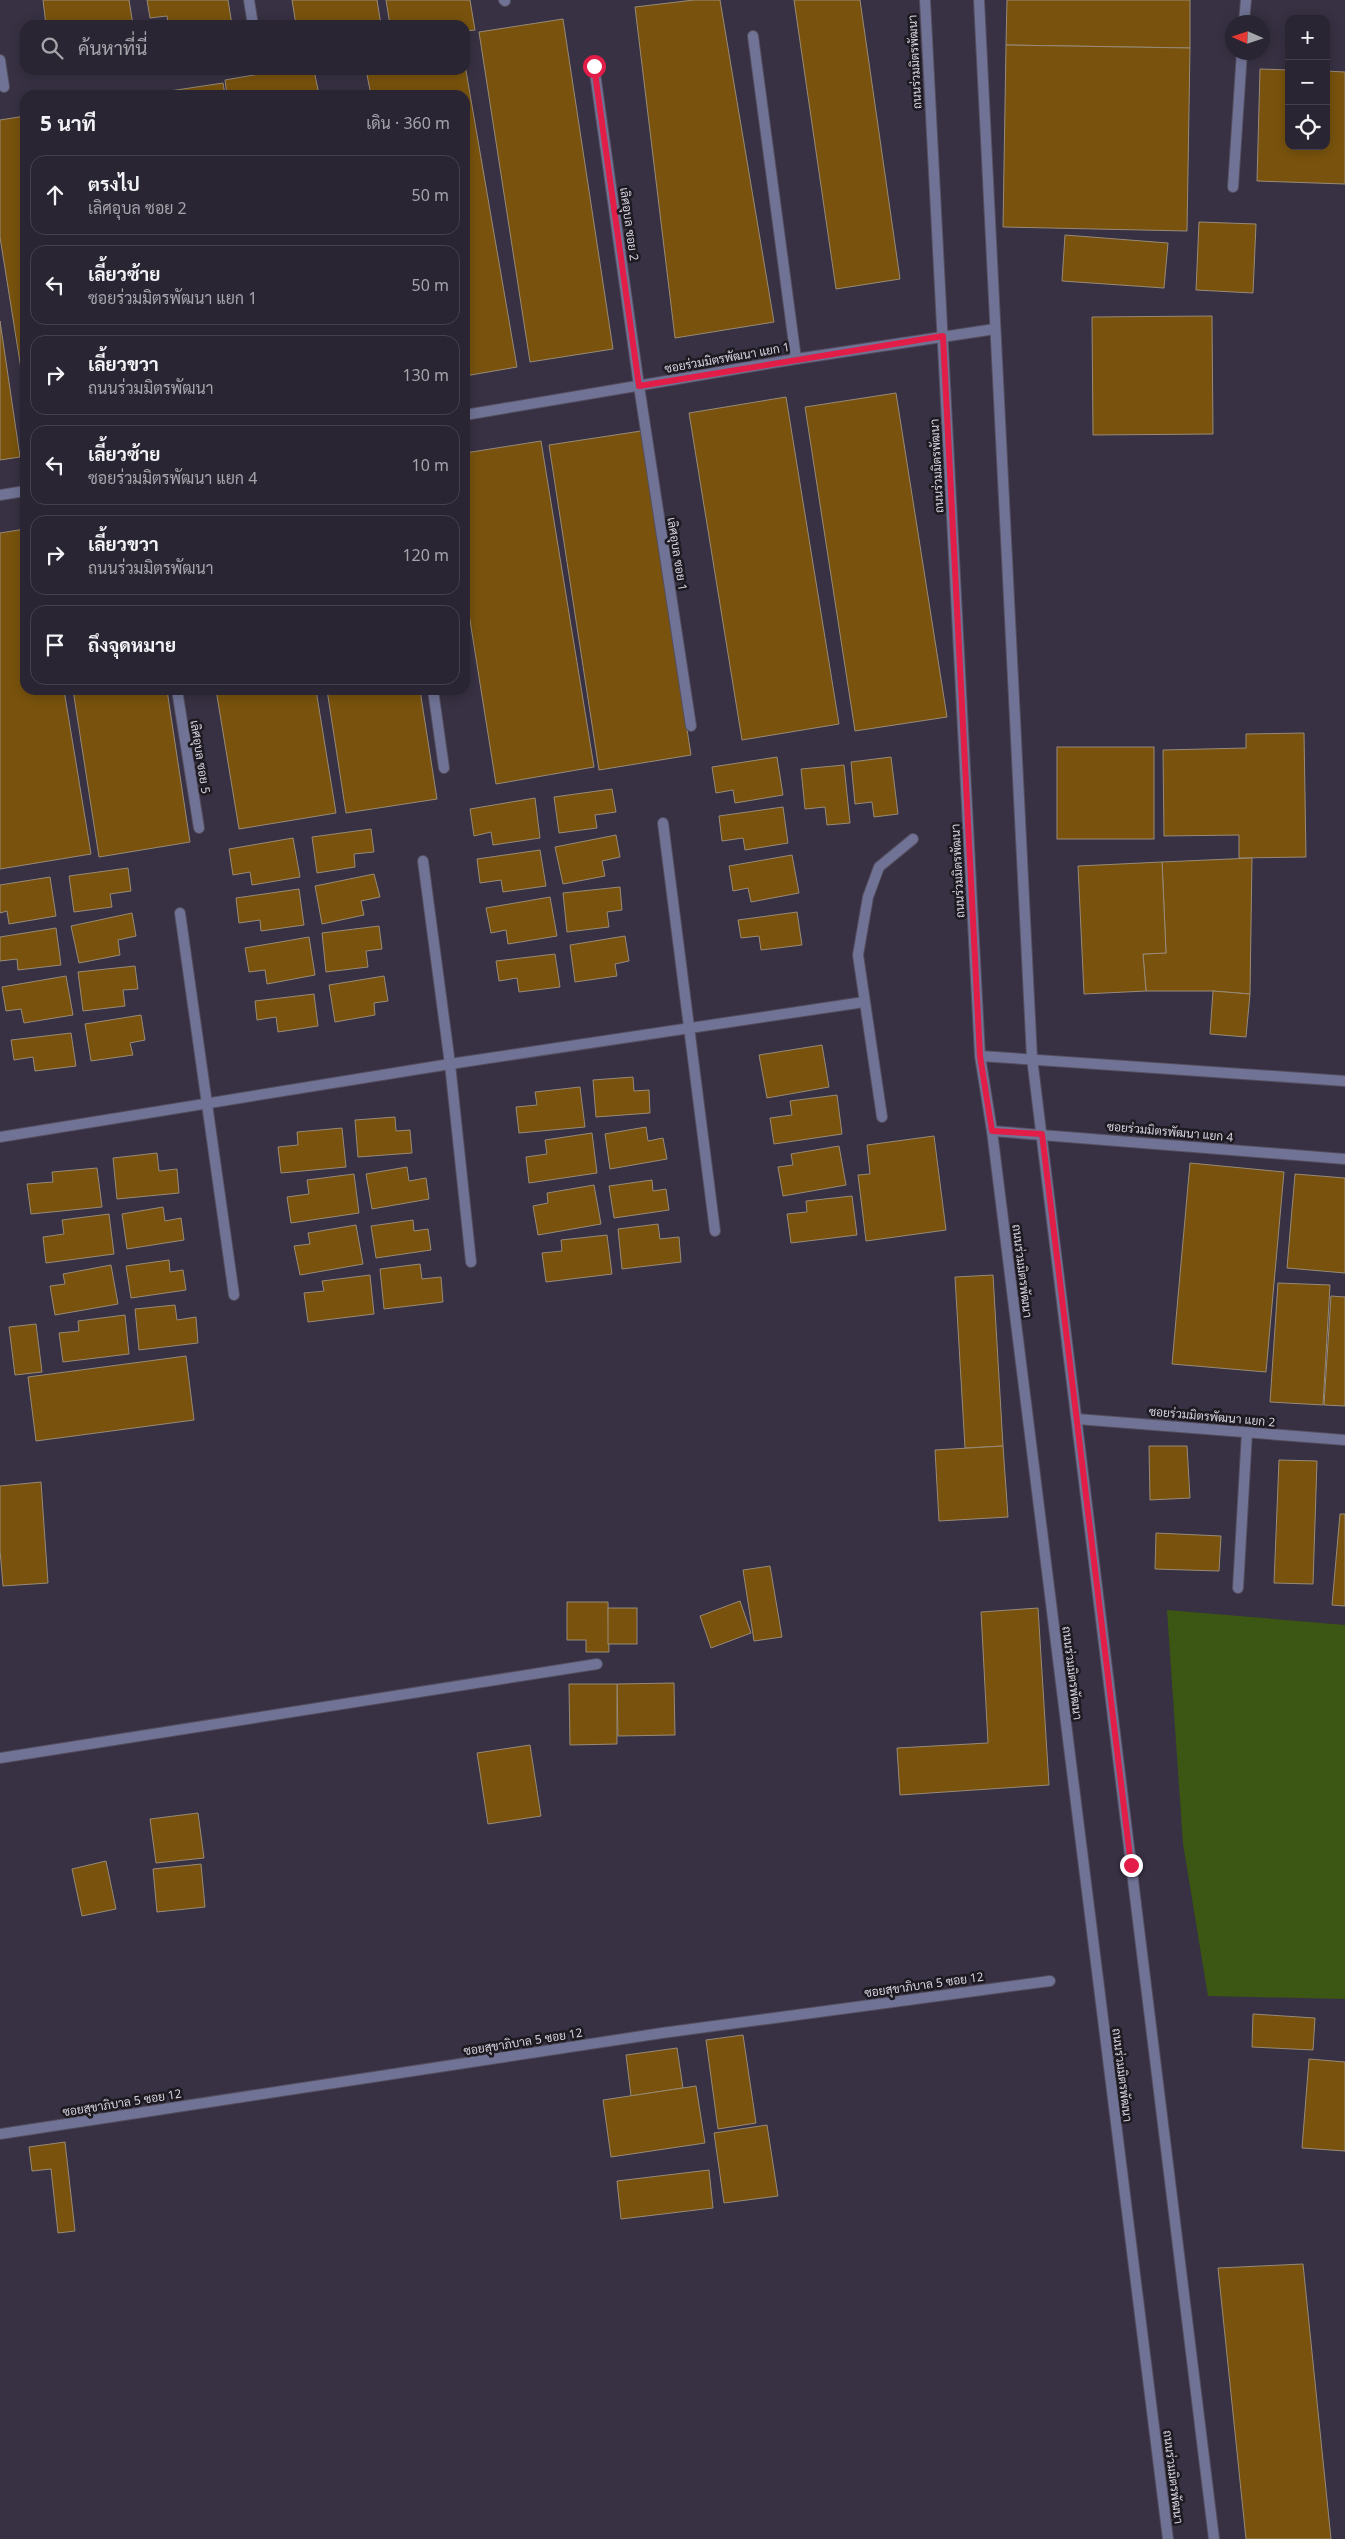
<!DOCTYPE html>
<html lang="th">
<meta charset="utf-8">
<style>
:root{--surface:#292532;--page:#35313e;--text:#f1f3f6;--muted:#a5a5ac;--line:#45424d}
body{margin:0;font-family:"Noto Sans",Sarabun,sans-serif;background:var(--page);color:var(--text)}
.controls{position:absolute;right:15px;top:15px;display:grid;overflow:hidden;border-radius:10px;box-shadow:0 2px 12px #0003}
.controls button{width:45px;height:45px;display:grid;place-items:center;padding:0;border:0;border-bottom:1px solid var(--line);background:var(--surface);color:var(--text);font:25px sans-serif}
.compass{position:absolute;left:1225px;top:15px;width:45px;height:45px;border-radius:50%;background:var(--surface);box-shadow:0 2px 12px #0003;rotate:273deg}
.stop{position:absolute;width:15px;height:15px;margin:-11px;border:4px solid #e11d48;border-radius:50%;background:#fff}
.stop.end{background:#e11d48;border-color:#fff;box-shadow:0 1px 5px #0008}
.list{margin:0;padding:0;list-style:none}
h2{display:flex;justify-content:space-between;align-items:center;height:65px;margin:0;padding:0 20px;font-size:21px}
h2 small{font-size:16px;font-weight:400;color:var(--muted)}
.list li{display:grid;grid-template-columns:32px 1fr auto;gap:15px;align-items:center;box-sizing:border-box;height:80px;margin:0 10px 10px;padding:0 10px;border:1px solid var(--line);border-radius:15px}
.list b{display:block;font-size:19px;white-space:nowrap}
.list p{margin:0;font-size:16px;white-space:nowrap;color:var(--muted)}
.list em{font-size:16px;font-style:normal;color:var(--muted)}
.icon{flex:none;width:28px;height:28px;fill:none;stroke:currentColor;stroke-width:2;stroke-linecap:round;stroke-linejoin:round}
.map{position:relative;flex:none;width:1345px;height:2539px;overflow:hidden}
.search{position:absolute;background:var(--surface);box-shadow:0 2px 12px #0003;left:20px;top:20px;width:450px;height:55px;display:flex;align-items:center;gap:12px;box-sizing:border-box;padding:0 18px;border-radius:15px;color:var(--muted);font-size:19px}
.panel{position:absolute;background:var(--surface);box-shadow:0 2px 12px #0003;left:20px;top:90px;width:450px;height:605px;border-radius:15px}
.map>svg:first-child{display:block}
</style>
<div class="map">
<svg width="1345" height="2539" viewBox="0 0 1345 2539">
<rect width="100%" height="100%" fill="#373143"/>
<path fill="#3c5614" d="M 1167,1610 L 1345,1625 L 1345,1999 L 1208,1996 L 1183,1844 Z"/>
<g fill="#79530d" stroke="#988a77">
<path d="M 43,0 L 129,0 L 133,25 L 46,25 Z"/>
<path d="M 147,0 L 228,0 L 232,25 L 168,25 L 167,16 L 150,18 Z"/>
<path d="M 292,0 L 377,0 L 381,25 L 296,25 Z"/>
<path d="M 386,0 L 470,0 L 475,30 L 465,31 L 465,25 L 390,25 Z"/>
<path d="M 694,0 L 720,0 L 774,322 L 675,338 L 635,7 Z"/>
<path d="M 794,0 L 860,0 L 900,279 L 836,289 Z"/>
<path d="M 1007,0 L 1190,0 L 1190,48 L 1006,45 Z"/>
<path d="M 563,19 L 613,349 L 530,362 L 479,32 Z"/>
<path d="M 1006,45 L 1190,48 L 1187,231 L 1003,227 Z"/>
<path d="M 465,65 L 517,367 L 465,376 L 465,95 L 371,95 L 366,70 L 465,70 Z"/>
<path d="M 1260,69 L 1289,70 L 1289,146 L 1326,146 L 1326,71 L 1345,72 L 1345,184 L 1257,181 Z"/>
<path d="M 283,70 L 314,70 L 319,95 L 227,95 L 225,80 Z"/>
<path d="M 223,83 L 225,95 L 143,95 Z"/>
<path d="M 25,116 L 25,394 L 0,237 L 0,120 Z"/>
<path d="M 1199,222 L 1256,224 L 1253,293 L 1196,290 Z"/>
<path d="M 1065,235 L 1168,243 L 1164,288 L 1062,281 Z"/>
<path d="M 1212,316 L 1213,434 L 1093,435 L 1092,317 Z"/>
<path d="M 0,321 L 20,457 L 0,460 Z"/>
<path d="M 896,393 L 947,717 L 855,731 L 805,407 Z"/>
<path d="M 786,397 L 839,724 L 742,740 L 689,413 Z"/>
<path d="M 641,431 L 691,755 L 599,770 L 549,445 Z"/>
<path d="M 541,441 L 594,767 L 496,784 L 465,589 L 465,453 Z"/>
<path d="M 25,529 L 25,690 L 64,690 L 91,854 L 0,869 L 0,533 Z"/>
<path d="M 73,690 L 167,690 L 190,842 L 99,857 Z"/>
<path d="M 216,690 L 316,690 L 336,813 L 239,829 Z"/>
<path d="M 327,690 L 420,690 L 437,799 L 346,813 Z"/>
<path d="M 1304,733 L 1306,857 L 1239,858 L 1239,835 L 1164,836 L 1163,750 L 1246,748 L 1246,734 Z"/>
<rect x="1057" y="747" width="97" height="92"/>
<path d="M 777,757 L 783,795 L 735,803 L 733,790 L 716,793 L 712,767 Z"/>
<path d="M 891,757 L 898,814 L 874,817 L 872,802 L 855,804 L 851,762 Z"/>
<path d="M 844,765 L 850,823 L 827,825 L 825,807 L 805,809 L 801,769 Z"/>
<path d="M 612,789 L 616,812 L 595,815 L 597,828 L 559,833 L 554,797 Z"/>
<path d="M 535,798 L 540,838 L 493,845 L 491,832 L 474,836 L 470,809 Z"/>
<path d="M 783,807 L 788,843 L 745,850 L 743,838 L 722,841 L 719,816 Z"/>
<path d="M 371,829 L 374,852 L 354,854 L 355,867 L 317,873 L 312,837 Z"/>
<path d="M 616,835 L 620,857 L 602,861 L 605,876 L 563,884 L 555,847 Z"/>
<path d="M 293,838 L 300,877 L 252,885 L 250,872 L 233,875 L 229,849 Z"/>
<path d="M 540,850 L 546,886 L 503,892 L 501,880 L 480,883 L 477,859 Z"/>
<path d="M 792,855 L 799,893 L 751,902 L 748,888 L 733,891 L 729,866 Z"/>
<path d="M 1252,858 L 1250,994 L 1213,991 L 1146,991 L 1143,954 L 1166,953 L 1162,862 Z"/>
<path d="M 1162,862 L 1166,953 L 1143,954 L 1146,991 L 1084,994 L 1078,866 Z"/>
<path d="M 128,868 L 131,891 L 110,894 L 112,907 L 74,912 L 69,876 Z"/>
<path d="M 374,874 L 380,897 L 361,901 L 364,915 L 322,924 L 315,886 Z"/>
<path d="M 50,877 L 56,916 L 9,924 L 7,911 L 0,913 L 0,885 Z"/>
<path d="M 620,887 L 622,910 L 607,912 L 609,927 L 567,932 L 563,893 Z"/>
<path d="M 299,889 L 304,925 L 261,931 L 260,920 L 239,923 L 236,898 Z"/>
<path d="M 550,897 L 557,936 L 508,944 L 506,930 L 491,933 L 486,908 Z"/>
<path d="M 797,912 L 802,945 L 761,950 L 759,936 L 741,938 L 738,920 Z"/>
<path d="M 132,913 L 136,936 L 118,940 L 120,955 L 79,963 L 71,926 Z"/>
<path d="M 379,926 L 382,949 L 366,951 L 368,967 L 326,972 L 322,933 Z"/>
<path d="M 56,928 L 61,965 L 18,970 L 17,959 L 0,961 L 0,937 Z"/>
<path d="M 625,936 L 629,961 L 615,964 L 617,976 L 575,982 L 570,945 Z"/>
<path d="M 309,937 L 315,975 L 267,984 L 265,970 L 249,972 L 245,948 Z"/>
<path d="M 555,954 L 560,987 L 519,992 L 517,978 L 499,981 L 496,961 Z"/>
<path d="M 135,966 L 138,989 L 123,990 L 125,1006 L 83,1011 L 78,972 Z"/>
<path d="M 66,976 L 73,1015 L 24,1023 L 21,1009 L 6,1011 L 2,987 Z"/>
<path d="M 384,976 L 388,1001 L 374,1003 L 375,1015 L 335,1022 L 329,985 Z"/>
<path d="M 1213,991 L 1250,994 L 1246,1037 L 1210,1034 Z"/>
<path d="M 314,994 L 318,1026 L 278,1032 L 276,1017 L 257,1020 L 255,1001 Z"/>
<path d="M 141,1015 L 145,1040 L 130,1043 L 133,1055 L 91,1061 L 85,1024 Z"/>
<path d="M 71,1033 L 76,1066 L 35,1071 L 33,1057 L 14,1060 L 11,1040 Z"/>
<path d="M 822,1045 L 829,1087 L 767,1098 L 759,1055 Z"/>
<path d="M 633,1077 L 634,1091 L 649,1090 L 650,1113 L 596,1117 L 593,1080 Z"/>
<path d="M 580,1087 L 585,1127 L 519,1133 L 516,1107 L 537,1105 L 535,1092 Z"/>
<path d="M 837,1095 L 842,1134 L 774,1144 L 770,1118 L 792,1115 L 790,1101 Z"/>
<path d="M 395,1117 L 396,1131 L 410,1130 L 412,1153 L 358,1157 L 355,1120 Z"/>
<path d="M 646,1127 L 648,1141 L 663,1138 L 667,1159 L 610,1169 L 605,1134 Z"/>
<path d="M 342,1128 L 346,1167 L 281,1173 L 278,1147 L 298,1145 L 297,1132 Z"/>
<path d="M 592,1133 L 597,1173 L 529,1183 L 526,1157 L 547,1154 L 545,1140 Z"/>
<path d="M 934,1136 L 946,1230 L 866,1241 L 858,1175 L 870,1174 L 867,1145 Z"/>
<path d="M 839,1146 L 846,1185 L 783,1196 L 778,1167 L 793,1165 L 791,1154 Z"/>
<path d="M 157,1153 L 159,1171 L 177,1169 L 179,1193 L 117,1199 L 113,1158 Z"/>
<path d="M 1190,1163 L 1284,1172 L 1266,1372 L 1172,1364 Z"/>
<path d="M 407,1167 L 409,1181 L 426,1178 L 429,1199 L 372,1209 L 366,1174 Z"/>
<path d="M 97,1168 L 102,1207 L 31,1214 L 27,1184 L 53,1182 L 52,1172 Z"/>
<path d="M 354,1174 L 359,1213 L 291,1223 L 287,1197 L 309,1194 L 307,1180 Z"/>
<path d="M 1295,1174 L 1345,1178 L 1345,1273 L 1287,1268 Z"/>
<path d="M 652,1180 L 653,1191 L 666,1189 L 669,1210 L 614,1218 L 609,1186 Z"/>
<path d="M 594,1185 L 601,1224 L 538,1235 L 533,1206 L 548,1203 L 547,1193 Z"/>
<path d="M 852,1196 L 857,1235 L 791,1243 L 787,1214 L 807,1212 L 806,1201 Z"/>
<path d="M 163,1207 L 165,1221 L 181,1218 L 184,1240 L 127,1249 L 122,1214 Z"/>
<path d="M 109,1214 L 114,1254 L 46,1263 L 43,1237 L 64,1234 L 62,1220 Z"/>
<path d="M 413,1220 L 414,1231 L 428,1229 L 431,1250 L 376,1258 L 371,1226 Z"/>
<path d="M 658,1224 L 660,1239 L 679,1237 L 681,1262 L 622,1269 L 618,1229 Z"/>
<path d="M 356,1225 L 363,1264 L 300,1275 L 294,1246 L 310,1244 L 308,1233 Z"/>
<path d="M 607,1235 L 612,1274 L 546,1282 L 542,1253 L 562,1251 L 561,1240 Z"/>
<path d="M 169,1260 L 170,1272 L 183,1270 L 186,1290 L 131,1298 L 126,1266 Z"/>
<path d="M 420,1264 L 422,1279 L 441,1277 L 443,1302 L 384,1309 L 380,1269 Z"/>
<path d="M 111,1265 L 118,1304 L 55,1315 L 50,1286 L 65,1284 L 63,1274 Z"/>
<path d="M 370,1275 L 374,1314 L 308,1322 L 304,1293 L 324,1291 L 322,1281 Z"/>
<path d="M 993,1275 L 1003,1446 L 965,1448 L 955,1277 Z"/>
<path d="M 1278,1283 L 1330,1285 L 1323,1405 L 1270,1402 Z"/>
<path d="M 1331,1296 L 1345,1297 L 1345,1406 L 1324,1405 Z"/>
<path d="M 175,1305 L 177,1320 L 196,1317 L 198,1343 L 139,1350 L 135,1309 Z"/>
<path d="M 125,1315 L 129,1354 L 63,1362 L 59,1333 L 79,1331 L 78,1321 Z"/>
<path d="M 36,1324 L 42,1372 L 15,1375 L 9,1327 Z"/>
<path d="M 186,1356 L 194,1420 L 36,1441 L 28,1377 Z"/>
<path d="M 1003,1446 L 1008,1517 L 939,1521 L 935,1450 Z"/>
<path d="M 1149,1446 L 1187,1446 L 1190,1498 L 1150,1500 Z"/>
<path d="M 1279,1460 L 1317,1461 L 1313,1584 L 1274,1583 Z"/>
<path d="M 41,1482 L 48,1583 L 3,1586 L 0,1550 L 0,1486 Z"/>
<path d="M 1340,1514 L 1345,1514 L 1345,1606 L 1332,1605 Z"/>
<path d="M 1156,1533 L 1221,1536 L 1219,1571 L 1155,1569 Z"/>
<path d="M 770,1566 L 782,1637 L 754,1641 L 743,1570 Z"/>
<path d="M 740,1601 L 751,1633 L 711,1648 L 700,1616 Z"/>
<path d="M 567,1602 L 608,1602 L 609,1652 L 586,1652 L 586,1640 L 567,1640 Z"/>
<rect x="608" y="1608" width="29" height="36"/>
<path d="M 1038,1608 L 1049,1785 L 900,1795 L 897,1748 L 988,1743 L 981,1612 Z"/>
<path d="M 674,1683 L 675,1735 L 618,1736 L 617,1684 Z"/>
<path d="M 569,1684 L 617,1684 L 617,1744 L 570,1745 Z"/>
<path d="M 530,1745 L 541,1816 L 488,1824 L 477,1753 Z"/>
<path d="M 198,1813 L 204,1858 L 156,1863 L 150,1819 Z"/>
<path d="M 106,1861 L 116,1909 L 82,1916 L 72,1869 Z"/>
<path d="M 201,1864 L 205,1907 L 157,1912 L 153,1869 Z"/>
<path d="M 1253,2014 L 1315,2018 L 1313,2050 L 1252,2047 Z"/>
<path d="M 743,2035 L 756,2123 L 718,2129 L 706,2040 Z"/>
<path d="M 677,2048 L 683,2088 L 631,2096 L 626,2055 Z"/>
<path d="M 1309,2059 L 1345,2062 L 1345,2151 L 1302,2148 Z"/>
<path d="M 696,2086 L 705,2143 L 611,2157 L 603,2100 Z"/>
<path d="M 767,2125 L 778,2196 L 724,2203 L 714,2133 Z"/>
<path d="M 65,2142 L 75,2231 L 58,2233 L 51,2169 L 32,2171 L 29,2147 Z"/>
<path d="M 709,2170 L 713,2208 L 621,2219 L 617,2181 Z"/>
<path d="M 1303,2264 L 1331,2539 L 1246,2539 L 1218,2268 Z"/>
</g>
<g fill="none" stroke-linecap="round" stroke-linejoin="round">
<defs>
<g id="lane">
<path d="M 1244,22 L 1246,0"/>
<path d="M 1233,187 L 1242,52"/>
<path d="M 1238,1588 L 1247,1432"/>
</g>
<g id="street">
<path d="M 249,0 L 253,25"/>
<path d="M 504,0 L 505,1"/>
<path d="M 925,0 L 980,1056 L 992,1131 L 1168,2539"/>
<path d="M 979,0 L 1032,1058 L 1214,2539"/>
<path d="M 753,36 L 796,359"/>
<path d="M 0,60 L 4,87"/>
<path d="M 594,66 L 639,386 L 691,726"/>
<path d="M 465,415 L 796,359 L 995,329"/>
<path d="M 0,495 L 25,491"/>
<path d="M 177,690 L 199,828"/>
<path d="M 433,690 L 444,768"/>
<path d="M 663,823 L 715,1231"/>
<path d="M 423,861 L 450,1064 L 471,1262"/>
<path d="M 180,913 L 234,1295"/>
<path d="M 980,1056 L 1345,1081"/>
<path d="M 882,1117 L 858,955 L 868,897 L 879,867 L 913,839"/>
<path d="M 992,1131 L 1345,1159"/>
<path d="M 0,1137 L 450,1064 L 864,1002"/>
<path d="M 1077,1419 L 1345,1440"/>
<path d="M 0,1758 L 597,1664"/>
<path d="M 0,2134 L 662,2033 L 1050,1981"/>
</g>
</defs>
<use href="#lane" stroke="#544e5f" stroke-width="12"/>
<use href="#street" stroke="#544e5f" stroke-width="12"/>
<use href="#lane" stroke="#707395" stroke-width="10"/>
<use href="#street" stroke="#707395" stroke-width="10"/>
</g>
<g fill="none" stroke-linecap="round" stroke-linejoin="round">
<path stroke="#e11d48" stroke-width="6" d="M 594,66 L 639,386 L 943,336 L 980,1056 L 992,1131 L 1042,1134 L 1131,1865"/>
</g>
<g text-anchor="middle" stroke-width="5" stroke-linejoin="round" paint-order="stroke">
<g font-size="12" fill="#d7d3df" stroke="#1d1a22">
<text transform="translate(915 62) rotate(-93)" y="4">ถนนร่วมมิตรพัฒนา</text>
<text transform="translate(629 224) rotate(82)" y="4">เลิศอุบล ซอย 2</text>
<text transform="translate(727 358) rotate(-10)" y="4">ซอยร่วมมิตรพัฒนา แยก 1</text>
<text transform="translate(937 466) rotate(-93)" y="4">ถนนร่วมมิตรพัฒนา</text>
<text transform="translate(677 554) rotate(81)" y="4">เลิศอุบล ซอย 1</text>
<text transform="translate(200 757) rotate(81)" y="4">เลิศอุบล ซอย 5</text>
<text transform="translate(958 871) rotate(-93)" y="4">ถนนร่วมมิตรพัฒนา</text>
<text transform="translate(1170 1132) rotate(5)" y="4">ซอยร่วมมิตรพัฒนา แยก 4</text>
<text transform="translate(1022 1271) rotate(83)" y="4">ถนนร่วมมิตรพัฒนา</text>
<text transform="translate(1212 1417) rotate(5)" y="4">ซอยร่วมมิตรพัฒนา แยก 2</text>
<text transform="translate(1072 1673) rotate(83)" y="4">ถนนร่วมมิตรพัฒนา</text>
<text transform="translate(924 1985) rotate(-8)" y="4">ซอยสุขาภิบาล 5 ซอย 12</text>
<text transform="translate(523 2042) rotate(-9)" y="4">ซอยสุขาภิบาล 5 ซอย 12</text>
<text transform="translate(1122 2075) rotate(83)" y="4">ถนนร่วมมิตรพัฒนา</text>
<text transform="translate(122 2103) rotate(-9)" y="4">ซอยสุขาภิบาล 5 ซอย 12</text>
<text transform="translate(1173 2477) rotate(83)" y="4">ถนนร่วมมิตรพัฒนา</text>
</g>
</g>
</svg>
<div class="controls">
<button>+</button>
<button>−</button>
<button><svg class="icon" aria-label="locate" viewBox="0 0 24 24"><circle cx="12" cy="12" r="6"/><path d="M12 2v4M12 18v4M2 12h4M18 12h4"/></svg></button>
</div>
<svg class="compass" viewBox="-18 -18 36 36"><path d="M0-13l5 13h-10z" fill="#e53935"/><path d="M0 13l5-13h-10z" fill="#a5a5ac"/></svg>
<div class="stop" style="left:594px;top:66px"></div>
<div class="stop end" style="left:1131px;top:1865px"></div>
<div class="search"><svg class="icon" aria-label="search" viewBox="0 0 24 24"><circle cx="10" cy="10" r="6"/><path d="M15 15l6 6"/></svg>ค้นหาที่นี่</div>
<section class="panel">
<h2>5 นาที<small>เดิน · 360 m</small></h2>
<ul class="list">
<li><svg class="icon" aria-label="ahead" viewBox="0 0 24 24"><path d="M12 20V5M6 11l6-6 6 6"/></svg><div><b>ตรงไป</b><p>เลิศอุบล ซอย 2</p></div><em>50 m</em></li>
<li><svg class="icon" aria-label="left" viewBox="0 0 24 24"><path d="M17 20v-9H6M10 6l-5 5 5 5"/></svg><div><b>เลี้ยวซ้าย</b><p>ซอยร่วมมิตรพัฒนา แยก 1</p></div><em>50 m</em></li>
<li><svg class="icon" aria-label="right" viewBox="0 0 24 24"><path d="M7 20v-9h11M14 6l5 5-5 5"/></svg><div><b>เลี้ยวขวา</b><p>ถนนร่วมมิตรพัฒนา</p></div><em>130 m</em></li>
<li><svg class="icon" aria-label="left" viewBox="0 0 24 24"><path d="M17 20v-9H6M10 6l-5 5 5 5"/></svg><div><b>เลี้ยวซ้าย</b><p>ซอยร่วมมิตรพัฒนา แยก 4</p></div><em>10 m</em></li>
<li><svg class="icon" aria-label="right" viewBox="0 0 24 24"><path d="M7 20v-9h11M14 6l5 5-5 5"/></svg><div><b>เลี้ยวขวา</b><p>ถนนร่วมมิตรพัฒนา</p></div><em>120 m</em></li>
<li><svg class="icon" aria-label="arrive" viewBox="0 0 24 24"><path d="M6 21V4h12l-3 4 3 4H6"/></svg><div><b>ถึงจุดหมาย</b></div></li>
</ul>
</section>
</div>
